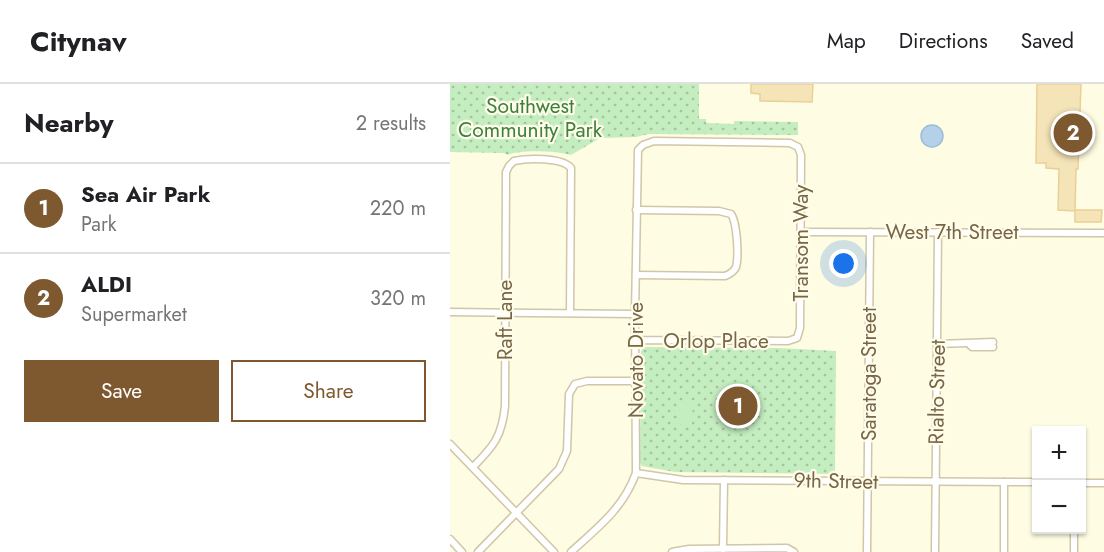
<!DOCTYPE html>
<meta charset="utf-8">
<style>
:root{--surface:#fff;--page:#f6f6f6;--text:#202124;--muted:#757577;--line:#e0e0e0;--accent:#7e5930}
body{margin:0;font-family:Jost,sans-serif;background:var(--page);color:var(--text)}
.controls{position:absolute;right:18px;bottom:18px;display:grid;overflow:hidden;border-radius:0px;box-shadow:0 2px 4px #0004}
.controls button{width:54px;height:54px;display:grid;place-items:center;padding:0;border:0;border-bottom:2px solid var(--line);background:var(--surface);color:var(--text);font:30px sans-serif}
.you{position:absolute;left:394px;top:180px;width:21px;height:21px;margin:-15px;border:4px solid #fff;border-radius:50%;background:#1a73e8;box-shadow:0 0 0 9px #1a73e833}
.badge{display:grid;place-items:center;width:39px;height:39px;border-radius:50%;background:var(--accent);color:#fff;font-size:20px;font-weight:700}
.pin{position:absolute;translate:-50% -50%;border:3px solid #fff;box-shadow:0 2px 6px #0006}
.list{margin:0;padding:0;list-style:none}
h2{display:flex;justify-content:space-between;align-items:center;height:78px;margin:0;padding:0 24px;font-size:26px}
h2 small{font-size:20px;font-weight:400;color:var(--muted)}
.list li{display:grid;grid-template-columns:39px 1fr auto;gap:18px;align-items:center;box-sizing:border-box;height:90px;padding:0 24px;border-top:2px solid var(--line)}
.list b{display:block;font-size:22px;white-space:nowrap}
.list p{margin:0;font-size:20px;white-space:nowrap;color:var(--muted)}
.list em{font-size:20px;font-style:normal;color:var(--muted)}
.actions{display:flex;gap:12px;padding:18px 24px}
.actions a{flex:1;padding:14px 0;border:2px solid var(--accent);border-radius:0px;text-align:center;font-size:21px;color:var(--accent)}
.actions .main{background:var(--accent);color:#fff}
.map{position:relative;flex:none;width:654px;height:468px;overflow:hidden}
header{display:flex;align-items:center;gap:36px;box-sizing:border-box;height:84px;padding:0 30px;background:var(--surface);border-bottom:2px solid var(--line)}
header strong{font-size:28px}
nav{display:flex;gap:33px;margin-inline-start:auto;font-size:21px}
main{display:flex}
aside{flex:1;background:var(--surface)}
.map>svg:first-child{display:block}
</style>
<header>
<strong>Citynav</strong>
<nav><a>Map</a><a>Directions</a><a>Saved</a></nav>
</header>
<main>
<aside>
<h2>Nearby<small>2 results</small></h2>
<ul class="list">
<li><span class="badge">1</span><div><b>Sea Air Park</b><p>Park</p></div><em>220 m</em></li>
<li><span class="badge">2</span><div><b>ALDI</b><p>Supermarket</p></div><em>320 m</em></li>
</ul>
<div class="actions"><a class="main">Save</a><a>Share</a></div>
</aside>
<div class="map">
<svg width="654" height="468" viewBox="0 0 654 468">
<defs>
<pattern id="grass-dots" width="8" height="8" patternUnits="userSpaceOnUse" patternTransform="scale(1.5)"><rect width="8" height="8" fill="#c4edc0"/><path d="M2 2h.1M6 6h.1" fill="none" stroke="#a4c49e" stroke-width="1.8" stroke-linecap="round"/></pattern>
</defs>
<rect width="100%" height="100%" fill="#fefce2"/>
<g fill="url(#grass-dots)">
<path d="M 0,0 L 249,0 L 249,35 L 256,35 L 256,39 L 284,40 L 284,37 L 348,38 L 348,51 L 198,50 L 186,53 L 150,54 L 121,71 C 110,67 68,65 58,71 L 54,69 L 0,68 Z"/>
<path d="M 195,263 L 327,264 L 386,267 L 385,390 L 225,388 L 192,382 L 190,378 L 191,267 Z"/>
</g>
<path fill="#c4edc0" d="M 230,319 L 243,319 L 242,340 L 229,340 Z"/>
<circle fill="#b5d1e9" stroke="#9bbddc" stroke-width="1.5" cx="482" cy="52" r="11"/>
<g fill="#f5e4b8" stroke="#e9d097" stroke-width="1.5">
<path d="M 301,0 L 363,0 L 362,18 L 310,17 L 310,10 L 301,9 Z"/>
<path d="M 587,0 L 631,0 L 628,85 L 626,85 L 625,127 L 608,126 L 609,85 L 596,84 L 596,79 L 586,79 Z"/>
<path d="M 625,126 L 652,126 L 651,138 L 625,138 Z"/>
</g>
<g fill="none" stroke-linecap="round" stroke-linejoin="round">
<defs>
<g id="minor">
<path d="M 351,148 L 654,149"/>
<path d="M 186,191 L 275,192 C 280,190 284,188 286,183 C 289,172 287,138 281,130 L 269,127 L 186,126"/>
<path d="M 0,228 L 185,230"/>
<path d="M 488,260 L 543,258"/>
<path d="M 519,260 L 522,263 L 543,263"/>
<path d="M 0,360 L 104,468"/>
<path d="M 23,383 C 44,362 52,352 55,322 L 56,88 L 59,82 L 64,77 C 77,74 112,73 121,84 L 120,229"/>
<path d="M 186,389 L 233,396 L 586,398"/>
<path d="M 632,399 L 654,399"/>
<path d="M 0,455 L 12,468"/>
<path d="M 273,465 L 274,396"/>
<path d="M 28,468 L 109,385 L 117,367 L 119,310 L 125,300 L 137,297 L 185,297"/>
<path d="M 121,468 C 148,443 173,425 186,389 L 185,230 L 188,66 L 193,61 L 204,57 L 340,59 L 348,63 L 351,71 L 350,244 L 347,254 L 338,257 L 185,256"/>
<path d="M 222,468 L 239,465 L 337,464 L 344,468"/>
<path d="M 417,468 L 420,148"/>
<path d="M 485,468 L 488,148"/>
<path d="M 554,468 L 554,398"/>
<path d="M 624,468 L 624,446"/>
</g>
</defs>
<use href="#minor" stroke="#d0c6a8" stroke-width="9"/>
<use href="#minor" stroke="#fff" stroke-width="6"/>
</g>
<g text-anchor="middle" stroke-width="4.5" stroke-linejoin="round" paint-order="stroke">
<g font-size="21" fill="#3d7f3f" stroke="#fffdea">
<text x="80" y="29">Southwest<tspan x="80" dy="24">Community Park</tspan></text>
</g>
<g font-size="21" fill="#786746" stroke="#fffdea">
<text x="502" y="155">West 7th Street</text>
<text transform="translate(351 159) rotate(-90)" y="7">Transom Way</text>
<text transform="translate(55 236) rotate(-90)" y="7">Raft Lane</text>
<text x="266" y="264">Orlop Place</text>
<text transform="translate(186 276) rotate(-90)" y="7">Novato Drive</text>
<text transform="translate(419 290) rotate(-90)" y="7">Saratoga Street</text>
<text transform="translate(487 308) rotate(-89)" y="7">Rialto Street</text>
<text transform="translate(386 397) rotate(1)" y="7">9th Street</text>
</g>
</g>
</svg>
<div class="controls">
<button>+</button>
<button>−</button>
</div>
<div class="you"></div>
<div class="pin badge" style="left:288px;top:322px">1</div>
<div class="pin badge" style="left:623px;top:49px">2</div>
</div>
</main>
